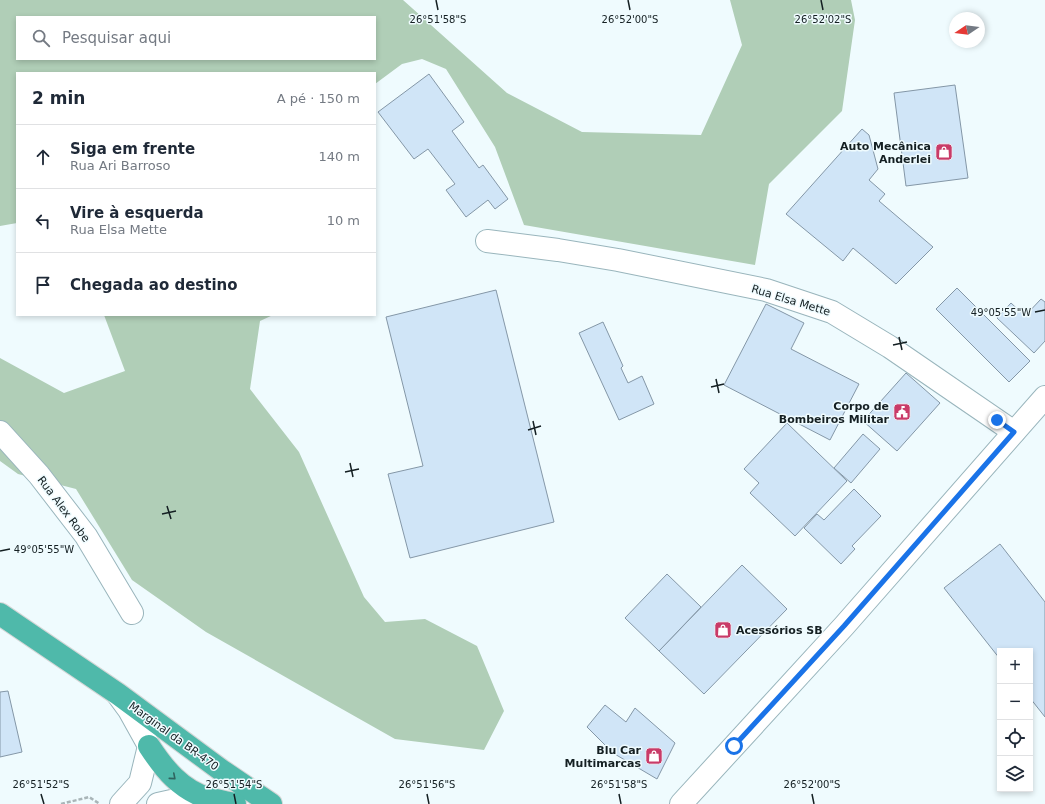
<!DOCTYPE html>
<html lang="pt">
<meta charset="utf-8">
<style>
:root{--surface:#fff;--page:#f2f2f3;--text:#1f2937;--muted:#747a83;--line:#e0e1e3}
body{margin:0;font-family:"DejaVu Sans",sans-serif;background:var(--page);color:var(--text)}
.controls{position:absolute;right:12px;bottom:12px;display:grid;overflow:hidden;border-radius:0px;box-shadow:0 2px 6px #0003}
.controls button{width:36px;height:36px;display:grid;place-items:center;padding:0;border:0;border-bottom:1px solid var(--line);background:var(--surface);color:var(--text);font:20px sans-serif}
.compass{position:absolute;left:949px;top:12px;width:36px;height:36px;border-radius:50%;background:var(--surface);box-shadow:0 2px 6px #0003;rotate:257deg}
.stop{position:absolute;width:12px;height:12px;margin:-9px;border:3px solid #1a73e8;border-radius:50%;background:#fff}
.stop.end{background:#1a73e8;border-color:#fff;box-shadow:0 1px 4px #0008}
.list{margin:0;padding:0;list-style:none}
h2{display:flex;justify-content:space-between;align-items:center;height:52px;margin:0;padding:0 16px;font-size:17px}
h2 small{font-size:13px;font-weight:400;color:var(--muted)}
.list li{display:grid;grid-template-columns:26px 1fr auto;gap:12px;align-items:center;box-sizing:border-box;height:64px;padding:0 16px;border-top:1px solid var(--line)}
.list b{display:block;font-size:15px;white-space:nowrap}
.list p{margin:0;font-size:13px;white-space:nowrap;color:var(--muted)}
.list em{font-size:13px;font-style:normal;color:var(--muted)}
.icon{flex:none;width:22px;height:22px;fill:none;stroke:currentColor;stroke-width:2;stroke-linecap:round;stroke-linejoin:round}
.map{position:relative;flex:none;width:1045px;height:804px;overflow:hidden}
.search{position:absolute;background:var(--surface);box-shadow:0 2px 6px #0003;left:16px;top:16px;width:360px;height:44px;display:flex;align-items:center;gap:10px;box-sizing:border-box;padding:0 14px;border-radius:0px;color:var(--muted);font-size:15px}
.panel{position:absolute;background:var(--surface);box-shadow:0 2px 6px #0003;left:16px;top:72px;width:360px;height:244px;border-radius:0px}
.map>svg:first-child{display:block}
</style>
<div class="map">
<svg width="1045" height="804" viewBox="0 0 1045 804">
<rect width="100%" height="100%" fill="#effbfe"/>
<g fill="#b0ceb7" fill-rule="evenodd">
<path d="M 0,0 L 403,0 L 507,93 L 582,132 L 701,135 L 742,45 L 730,0 L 851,0 L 855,20 L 842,111 L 769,184 L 755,265 L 524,225 L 495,147 L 446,69 L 422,59 L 402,64 L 375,84 L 375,73 L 17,73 L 17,223 L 0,226 ZM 17,17 L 375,17 L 375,59 L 17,59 Z"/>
<path d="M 104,315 L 273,315 L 260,321 L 250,389 L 299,452 L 364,597 L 385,622 L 425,619 L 477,646 L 504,711 L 484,750 L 395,739 L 206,632 L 132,580 L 76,489 L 18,474 L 0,461 L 0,358 L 64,393 L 125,371 Z"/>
</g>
<g fill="#d0e5f7" stroke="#8497a7">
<path d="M 429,74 L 464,122 L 452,131 L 479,168 L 483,165 L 508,199 L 495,209 L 488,200 L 466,217 L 446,190 L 455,184 L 428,149 L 414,159 L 378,112 Z"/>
<path d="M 955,85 L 968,178 L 906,186 L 894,93 Z"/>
<path d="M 862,129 L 869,135 L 878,169 L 869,180 L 885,194 L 879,201 L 933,247 L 896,284 L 853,248 L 843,261 L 786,214 Z"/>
<path d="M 957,288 L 1030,361 L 1009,382 L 936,309 Z"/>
<path d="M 496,290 L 554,522 L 410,558 L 388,474 L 423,466 L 386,317 Z"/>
<path d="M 1041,299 L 1045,302 L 1045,341 L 1034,353 L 997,318 L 1011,303 L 1025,316 Z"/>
<path d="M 766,304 L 804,323 L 791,349 L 859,384 L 830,440 L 724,385 Z"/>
<path d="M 603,322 L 623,366 L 621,368 L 628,383 L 642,376 L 654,404 L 619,420 L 579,333 Z"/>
<path d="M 906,373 L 940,403 L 897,451 L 863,421 Z"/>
<path d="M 787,423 L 847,481 L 795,536 L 750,493 L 759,483 L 744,469 Z"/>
<path d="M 863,434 L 880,449 L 851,483 L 834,468 Z"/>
<path d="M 854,489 L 881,516 L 852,546 L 855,549 L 841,564 L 804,528 L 817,514 L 824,520 Z"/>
<path d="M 1000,544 L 1045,602 L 1045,717 L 1030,698 L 1030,651 L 1000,651 L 1000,659 L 944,588 Z"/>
<path d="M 742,565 L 787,609 L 704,694 L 659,651 Z"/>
<path d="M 667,574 L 701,607 L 659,651 L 625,618 Z"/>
<path d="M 8,691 L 22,752 L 0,757 L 0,692 Z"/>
<path d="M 605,705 L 626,722 L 635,708 L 675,743 L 657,779 L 613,753 L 587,727 Z"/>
</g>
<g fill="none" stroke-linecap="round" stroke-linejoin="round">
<defs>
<g id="minor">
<path d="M 487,241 L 558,250 L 618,260 L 766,290 L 832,312 L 890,347 L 1014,432"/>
<path d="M 0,432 L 39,475 L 86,536 L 132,613"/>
<path d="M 118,695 L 129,710 L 149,746 L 140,783 L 121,804"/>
<path d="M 158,804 L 176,800 L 207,798"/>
<path d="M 681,804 L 844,626 L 1045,397"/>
</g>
<g id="highway">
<path d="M 0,614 L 118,694 L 221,770 L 271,804"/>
<path d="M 149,746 C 164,769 181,790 208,798 C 217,801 226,802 235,804"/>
</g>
</defs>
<use href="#minor" stroke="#99b5bc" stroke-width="24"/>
<use href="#highway" stroke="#d5d7d7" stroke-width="24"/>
<path stroke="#a9b5b8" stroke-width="2.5" stroke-dasharray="4 2" stroke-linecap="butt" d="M 61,804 L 89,797 L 100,804"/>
<use href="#minor" stroke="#fff" stroke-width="22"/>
<use href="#highway" stroke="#4fb9aa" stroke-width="22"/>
</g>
<defs><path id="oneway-chevron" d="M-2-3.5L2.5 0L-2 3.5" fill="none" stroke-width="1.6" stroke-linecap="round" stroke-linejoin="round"/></defs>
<use stroke="#2f645f" href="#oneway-chevron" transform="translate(173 777) rotate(41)"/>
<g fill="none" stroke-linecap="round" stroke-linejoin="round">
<path stroke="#1a73e8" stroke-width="5" d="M 734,746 L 844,626 L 1014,432 L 997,420"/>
</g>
<path fill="none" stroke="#141f22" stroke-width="1.5" d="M 436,0 L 438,10M 628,0 L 630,10M 821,0 L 823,10M 1035,312 L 1045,310M 899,337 L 902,350M 893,345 L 907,342M 716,379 L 719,393M 711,387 L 724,384M 533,421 L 536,435M 528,430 L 541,426M 350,463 L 353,477M 345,472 L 359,469M 167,506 L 171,519M 162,514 L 176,511M 0,551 L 10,549M 41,794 L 44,804M 234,794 L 236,804M 427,794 L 429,804M 619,794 L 621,804M 812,794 L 814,804"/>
<defs>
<symbol id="shop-square" viewBox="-11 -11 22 22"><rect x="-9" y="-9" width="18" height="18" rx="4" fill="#c93b68" stroke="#effbfe"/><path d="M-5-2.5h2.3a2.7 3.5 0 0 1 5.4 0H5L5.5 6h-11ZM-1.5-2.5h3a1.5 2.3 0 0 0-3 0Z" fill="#fff"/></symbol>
<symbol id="civic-square" viewBox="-11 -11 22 22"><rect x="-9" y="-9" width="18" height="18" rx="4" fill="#c93b68" stroke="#effbfe"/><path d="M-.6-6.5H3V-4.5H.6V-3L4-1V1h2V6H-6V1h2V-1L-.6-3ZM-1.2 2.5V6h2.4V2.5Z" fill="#fff"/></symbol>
</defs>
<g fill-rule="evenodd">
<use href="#shop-square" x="934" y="142" width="20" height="20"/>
<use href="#civic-square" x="892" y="402" width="20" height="20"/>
<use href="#shop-square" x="713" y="620" width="20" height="20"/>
<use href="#shop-square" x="644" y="746" width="20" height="20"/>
</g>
<g text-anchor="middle" stroke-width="3" stroke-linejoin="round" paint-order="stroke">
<g font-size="11" font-weight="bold" fill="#141f22" stroke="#effbfe" text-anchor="end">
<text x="931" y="150">Auto Mecânica<tspan x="931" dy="13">Anderlei</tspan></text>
<text x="889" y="410">Corpo de<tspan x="889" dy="13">Bombeiros Militar</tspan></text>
<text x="736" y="634" text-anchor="start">Acessórios SB</text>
<text x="641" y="754">Blu Car<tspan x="641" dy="13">Multimarcas</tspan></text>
</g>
<g font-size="11" fill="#141f22" stroke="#effbfe">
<text transform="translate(791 300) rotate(17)" y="4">Rua Elsa Mette</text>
<text transform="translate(64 509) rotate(53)" y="4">Rua Alex Robe</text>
<text transform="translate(174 736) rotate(36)" y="4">Marginal da BR-470</text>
</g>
</g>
<g font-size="10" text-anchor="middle" fill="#141f22" stroke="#effbfe" stroke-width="3" stroke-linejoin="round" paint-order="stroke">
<text x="438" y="23">26°51'58"S</text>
<text x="630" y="23">26°52'00"S</text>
<text x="823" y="23">26°52'02"S</text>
<text x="1001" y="316">49°05'55"W</text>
<text x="44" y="553">49°05'55"W</text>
<text x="41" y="788">26°51'52"S</text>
<text x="234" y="788">26°51'54"S</text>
<text x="427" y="788">26°51'56"S</text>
<text x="619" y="788">26°51'58"S</text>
<text x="812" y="788">26°52'00"S</text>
</g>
</svg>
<div class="controls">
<button>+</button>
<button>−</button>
<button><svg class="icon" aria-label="locate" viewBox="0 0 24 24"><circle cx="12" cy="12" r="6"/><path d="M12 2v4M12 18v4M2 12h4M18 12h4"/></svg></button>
<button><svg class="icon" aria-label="layers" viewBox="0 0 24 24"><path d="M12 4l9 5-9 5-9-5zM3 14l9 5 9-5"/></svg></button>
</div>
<svg class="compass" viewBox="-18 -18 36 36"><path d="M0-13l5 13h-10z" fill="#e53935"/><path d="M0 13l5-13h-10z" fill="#747a83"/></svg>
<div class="stop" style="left:734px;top:746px"></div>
<div class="stop end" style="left:997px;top:420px"></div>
<div class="search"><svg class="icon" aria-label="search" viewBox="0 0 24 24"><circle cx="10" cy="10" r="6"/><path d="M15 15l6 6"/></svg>Pesquisar aqui</div>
<section class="panel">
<h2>2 min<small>A pé · 150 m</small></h2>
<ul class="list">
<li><svg class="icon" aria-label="ahead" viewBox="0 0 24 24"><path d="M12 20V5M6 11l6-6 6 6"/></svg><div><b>Siga em frente</b><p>Rua Ari Barroso</p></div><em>140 m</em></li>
<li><svg class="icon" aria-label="left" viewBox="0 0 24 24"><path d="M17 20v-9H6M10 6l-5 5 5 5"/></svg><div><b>Vire à esquerda</b><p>Rua Elsa Mette</p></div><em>10 m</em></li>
<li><svg class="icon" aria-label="arrive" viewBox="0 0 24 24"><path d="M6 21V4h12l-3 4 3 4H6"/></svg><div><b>Chegada ao destino</b></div></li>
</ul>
</section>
</div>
